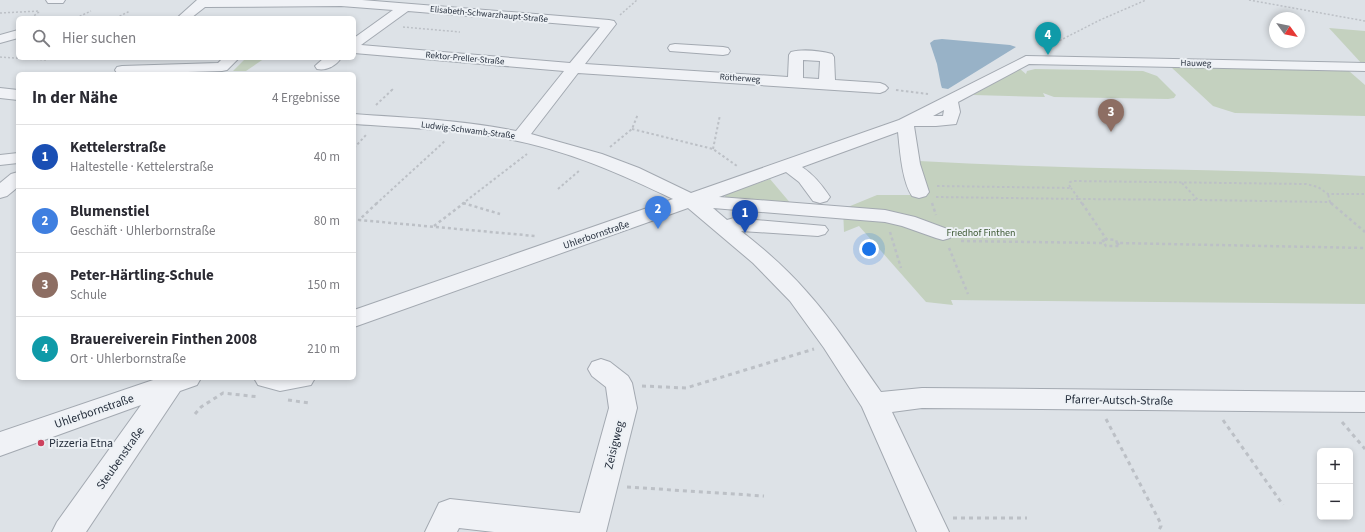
<!DOCTYPE html>
<html lang="de">
<meta charset="utf-8">
<style>
:root{--surface:#fff;--page:#f7f7f7;--text:#2b2b33;--muted:#7c7c81;--line:#e1e1e2;--accent:#0f766e}
body{margin:0;font-family:"Source Sans 3",sans-serif;background:var(--page);color:var(--text)}
.controls{position:absolute;right:12px;bottom:12px;display:grid;overflow:hidden;border-radius:6px;box-shadow:0 2px 6px #0003}
.controls button{width:36px;height:36px;display:grid;place-items:center;padding:0;border:0;border-bottom:1px solid var(--line);background:var(--surface);color:var(--text);font:20px sans-serif}
.compass{position:absolute;left:1269px;top:12px;width:36px;height:36px;border-radius:50%;background:var(--surface);box-shadow:0 2px 6px #0003;rotate:123deg}
.you{position:absolute;left:869px;top:249px;width:14px;height:14px;margin:-10px;border:3px solid #fff;border-radius:50%;background:#1a73e8;box-shadow:0 0 0 6px #1a73e833}
.badge{display:grid;place-items:center;width:26px;height:26px;border-radius:50%;background:var(--accent);color:#fff;font-size:13px;font-weight:700}
.pin{position:absolute;translate:-50% -33px;filter:drop-shadow(0 1px 2px #0008)}
.pin::after{content:'';position:absolute;top:21px;width:14px;height:12px;background:inherit;clip-path:polygon(0 0,100% 0,50% 100%)}
.list{margin:0;padding:0;list-style:none}
h2{display:flex;justify-content:space-between;align-items:center;height:52px;margin:0;padding:0 16px;font-size:17px}
h2 small{font-size:13px;font-weight:400;color:var(--muted)}
.list li{display:grid;grid-template-columns:26px 1fr auto;gap:12px;align-items:center;box-sizing:border-box;height:64px;padding:0 16px;border-top:1px solid var(--line)}
.list b{display:block;font-size:15px;white-space:nowrap}
.list p{margin:0;font-size:13px;white-space:nowrap;color:var(--muted)}
.list em{font-size:13px;font-style:normal;color:var(--muted)}
.icon{flex:none;width:22px;height:22px;fill:none;stroke:currentColor;stroke-width:2;stroke-linecap:round;stroke-linejoin:round}
.map{position:relative;flex:none;width:1365px;height:532px;overflow:hidden}
.search{position:absolute;background:var(--surface);box-shadow:0 2px 6px #0003;left:16px;top:16px;width:340px;height:44px;display:flex;align-items:center;gap:10px;box-sizing:border-box;padding:0 14px;border-radius:6px;color:var(--muted);font-size:15px}
.panel{position:absolute;background:var(--surface);box-shadow:0 2px 6px #0003;left:16px;top:72px;width:340px;height:308px;border-radius:6px}
.map>svg:first-child{display:block}
</style>
<div class="map">
<svg width="1365" height="532" viewBox="0 0 1365 532">
<rect width="100%" height="100%" fill="#dde2e7"/>
<g fill="#c4d1bf">
<path d="M 1329,28 L 1365,31 L 1365,65 L 1363,65 Z"/>
<path d="M 246,58 L 265,58 L 246,71 L 233,71 Z"/>
<path d="M 1171,67 L 1336,69 L 1349,71 L 1365,85 L 1365,116 L 1235,113 L 1213,106 Z"/>
<path d="M 1020,69 L 1026,74 L 1027,71 L 1035,69 L 1143,71 L 1157,76 L 1176,95 L 1174,98 L 1168,99 L 1054,97 L 1043,93 L 1045,97 L 973,95 Z"/>
<path d="M 919,161 C 1068,170 1217,168 1365,176 L 1365,304 L 951,300 L 953,305 L 926,302 L 859,226 L 844,232 L 843,209 L 877,195 L 923,195 Z"/>
<path d="M 770,179 L 792,205 L 724,199 L 726,194 Z"/>
</g>
<path fill="#98b2c7" d="M 942,39 L 1010,45 L 1016,47 L 948,89 L 942,88 L 941,85 L 937,64 L 930,43 L 934,40 Z"/>
<g fill="none" stroke-linecap="round" stroke-linejoin="round">
<defs>
<g id="minor">
<path d="M 46,0 L 65,0 L 63,3 L 48,3 Z"/>
<path d="M 197,0 L 362,0 L 609,20 L 614,21 L 616,24 L 585,64 L 788,77 L 789,55 L 791,52 C 803,49 820,51 832,54 L 834,57 L 835,80 L 880,83 L 885,85 L 888,88 L 885,91 L 880,93 L 578,73 L 531,134 L 602,154 L 639,168 L 691,193 L 899,120 L 1026,56 L 1365,63 L 1365,71 L 1029,64 L 958,102 L 960,112 L 956,124 L 936,126 L 914,126 L 920,164 L 929,192 L 926,196 L 919,198 L 912,196 C 902,181 900,151 898,132 L 802,167 C 814,175 822,185 830,197 L 827,201 L 820,203 L 813,201 L 799,182 L 786,172 L 719,197 L 885,210 L 915,217 L 950,230 L 953,234 L 950,238 L 943,240 L 936,238 L 902,226 L 885,222 L 713,208 L 727,220 L 734,218 L 825,226 L 828,230 L 825,234 L 818,236 L 741,231 C 764,249 787,269 806,291 C 834,322 857,358 881,392 L 922,388 L 1365,392 L 1365,412 L 922,408 L 892,412 L 949,532 L 917,532 L 862,407 L 824,348 L 790,301 L 753,263 L 688,208 L 354,327 L 354,310 L 673,199 C 615,171 555,145 490,136 C 445,129 399,127 354,124 L 354,114 C 408,118 463,120 516,131 L 564,71 L 354,53 L 354,38 L 393,10 L 341,6 L 205,7 L 191,18 L 177,18 ZM 408,11 L 600,27 L 570,63 L 361,45 ZM 803,60 L 820,61 L 819,79 L 803,78 ZM 944,110 L 943,116 L 933,116 Z"/>
<path d="M 18,30 L 18,38 L 0,43 L 0,35 Z"/>
<path d="M 675,44 L 723,47 L 728,48 L 730,51 L 728,54 L 723,55 L 670,51 L 668,48 L 670,45 Z"/>
<path d="M 223,58 L 239,58 L 227,70 L 222,71 L 120,74 L 117,73 L 115,70 L 117,67 L 122,66 L 218,63 Z"/>
<path d="M 324,58 L 341,58 C 336,66 326,71 317,69 L 315,66 Z"/>
<path d="M 0,88 L 18,90 L 18,100 L 0,98 Z"/>
<path d="M 18,153 L 18,163 L 0,165 L 0,155 Z"/>
<path d="M 18,172 L 18,187 L 7,196 L 0,198 L 0,183 L 11,174 Z"/>
<path d="M 601,359 L 610,362 L 628,376 L 632,383 L 637,408 L 606,532 L 494,532 L 459,528 L 457,532 L 425,532 L 439,503 L 450,499 L 580,513 L 609,408 L 606,387 L 592,376 L 588,369 L 592,362 Z"/>
<path d="M 159,378 L 201,378 L 197,385 L 180,391 L 86,532 L 52,532 L 57,522 L 141,405 L 0,456 L 0,432 Z"/>
<path d="M 254,378 L 315,378 L 311,385 L 280,391 L 258,385 Z"/>
</g>
</defs>
<use href="#minor" stroke="#a3a9b1" stroke-width="2"/>
<g stroke="#bcc0c6" stroke-width="1.5" stroke-dasharray="2 2" stroke-linecap="butt">
<path d="M 1249,0 L 1365,21"/>
<path d="M 0,13 L 40,11"/>
<path d="M 620,15 L 637,0"/>
<path d="M 31,18 L 39,12"/>
<path d="M 76,18 L 91,11"/>
<path d="M 116,18 L 130,11"/>
<path d="M 403,27 L 460,32"/>
<path d="M 1049,46 L 1100,20 L 1146,0"/>
<path d="M 0,57 L 46,60"/>
<path d="M 392,90 L 393,89"/>
</g>
<g stroke="#bcc0c6" stroke-width="2" stroke-dasharray="2.5 2.5" stroke-linecap="butt">
<path d="M 896,90 L 928,94"/>
<path d="M 376,105 L 393,89"/>
<path d="M 632,129 L 713,149 L 737,166"/>
<path d="M 610,147 L 632,129 L 638,114"/>
<path d="M 354,148 L 366,135"/>
<path d="M 713,149 L 720,115"/>
<path d="M 1182,183 L 1198,200 L 1330,202 L 1328,194"/>
<path d="M 937,186 L 1071,188 L 1069,185 L 1070,182 L 1074,181 L 1306,184 L 1318,187 L 1328,194 L 1365,194"/>
<path d="M 558,189 L 580,170"/>
<path d="M 936,197 L 1079,199 L 1071,188"/>
<path d="M 1330,202 L 1332,204"/>
<path d="M 463,203 L 467,204"/>
<path d="M 376,204 L 446,140"/>
<path d="M 462,204 L 527,154"/>
<path d="M 1082,204 L 1079,199 L 1198,200"/>
</g>
<g stroke="#bcc0c6" stroke-width="2.5" stroke-dasharray="3 3" stroke-linecap="butt">
<path d="M 377,203 L 359,220 L 535,236"/>
<path d="M 463,203 L 500,214"/>
<path d="M 932,203 L 936,215"/>
<path d="M 1082,203 L 1107,240"/>
<path d="M 1331,203 L 1365,232"/>
<path d="M 434,226 L 464,203"/>
<path d="M 890,232 L 901,268"/>
<path d="M 961,241 L 1104,243 L 1106,246 L 1120,246 L 1117,243 L 1365,248"/>
<path d="M 1104,242 L 1102,239 L 1116,240 L 1117,243"/>
<path d="M 949,248 L 968,294"/>
</g>
<g stroke="#bcc0c6" stroke-width="3" stroke-dasharray="4 4" stroke-linecap="butt">
<path d="M 642,386 L 686,388 L 814,349"/>
<path d="M 288,400 L 309,403"/>
<path d="M 195,414 L 201,407 L 223,393 L 259,397"/>
<path d="M 1106,419 L 1160,522 L 1161,526 L 1158,532"/>
<path d="M 1223,420 L 1283,505"/>
<path d="M 1342,422 L 1365,449"/>
<path d="M 627,487 L 764,496"/>
<path d="M 953,518 L 1027,518"/>
</g>
<use href="#minor" fill="#f0f2f6" fill-rule="evenodd"/>
</g>
<circle fill="#cd425e" stroke="#edf1f5" stroke-width="1.5" cx="41" cy="443" r="4"/>
<g text-anchor="middle" stroke-width="4" stroke-linejoin="round" paint-order="stroke">
<g font-size="9" fill="#27303e" stroke="#edf1f5">
<text transform="translate(489 14) rotate(5)" y="3">Elisabeth-Schwarzhaupt-Straße</text>
<text transform="translate(465 58) rotate(5)" y="3">Rektor-Preller-Straße</text>
<text transform="translate(1196 63) rotate(1)" y="3">Hauweg</text>
<text transform="translate(740 78) rotate(4)" y="3">Rötherweg</text>
<text transform="translate(468 130) rotate(7)" y="3">Ludwig-Schwamb-Straße</text>
</g>
<g font-size="10" fill="#3d5934" stroke="#edf1f5">
<text x="981" y="236">Friedhof Finthen</text>
</g>
<g font-size="10" fill="#27303e" stroke="#edf1f5">
<text transform="translate(596 234) rotate(-19)" y="4">Uhlerbornstraße</text>
</g>
<g font-size="12" fill="#27303e" stroke="#edf1f5">
<text transform="translate(1119 400) rotate(1)" y="4">Pfarrer-Autsch-Straße</text>
<text transform="translate(94 411) rotate(-19)" y="4">Uhlerbornstraße</text>
<text transform="translate(614 445) rotate(-76)" y="4">Zeisigweg</text>
<text transform="translate(120 458) rotate(-55)" y="4">Steubenstraße</text>
</g>
<g font-size="12" fill="#27303e" stroke="#edf1f5" text-anchor="start">
<text x="49" y="447">Pizzeria Etna</text>
</g>
</g>
</svg>
<div class="controls">
<button>+</button>
<button>−</button>
</div>
<svg class="compass" viewBox="-18 -18 36 36"><path d="M0-13l5 13h-10z" fill="#e53935"/><path d="M0 13l5-13h-10z" fill="#7c7c81"/></svg>
<div class="you"></div>
<div class="pin badge" style="left:745px;top:233px;background:#1a4fb4">1</div>
<div class="pin badge" style="left:658px;top:229px;background:#3f7fe0">2</div>
<div class="pin badge" style="left:1111px;top:132px;background:#8d6e63">3</div>
<div class="pin badge" style="left:1048px;top:55px;background:#0f9aa8">4</div>
<div class="search"><svg class="icon" aria-label="search" viewBox="0 0 24 24"><circle cx="10" cy="10" r="6"/><path d="M15 15l6 6"/></svg>Hier suchen</div>
<section class="panel">
<h2>In der Nähe<small>4 Ergebnisse</small></h2>
<ul class="list">
<li><span class="badge" style="background:#1a4fb4">1</span><div><b>Kettelerstraße</b><p>Haltestelle · Kettelerstraße</p></div><em>40 m</em></li>
<li><span class="badge" style="background:#3f7fe0">2</span><div><b>Blumenstiel</b><p>Geschäft · Uhlerbornstraße</p></div><em>80 m</em></li>
<li><span class="badge" style="background:#8d6e63">3</span><div><b>Peter-Härtling-Schule</b><p>Schule</p></div><em>150 m</em></li>
<li><span class="badge" style="background:#0f9aa8">4</span><div><b>Brauereiverein Finthen 2008</b><p>Ort · Uhlerbornstraße</p></div><em>210 m</em></li>
</ul>
</section>
</div>
